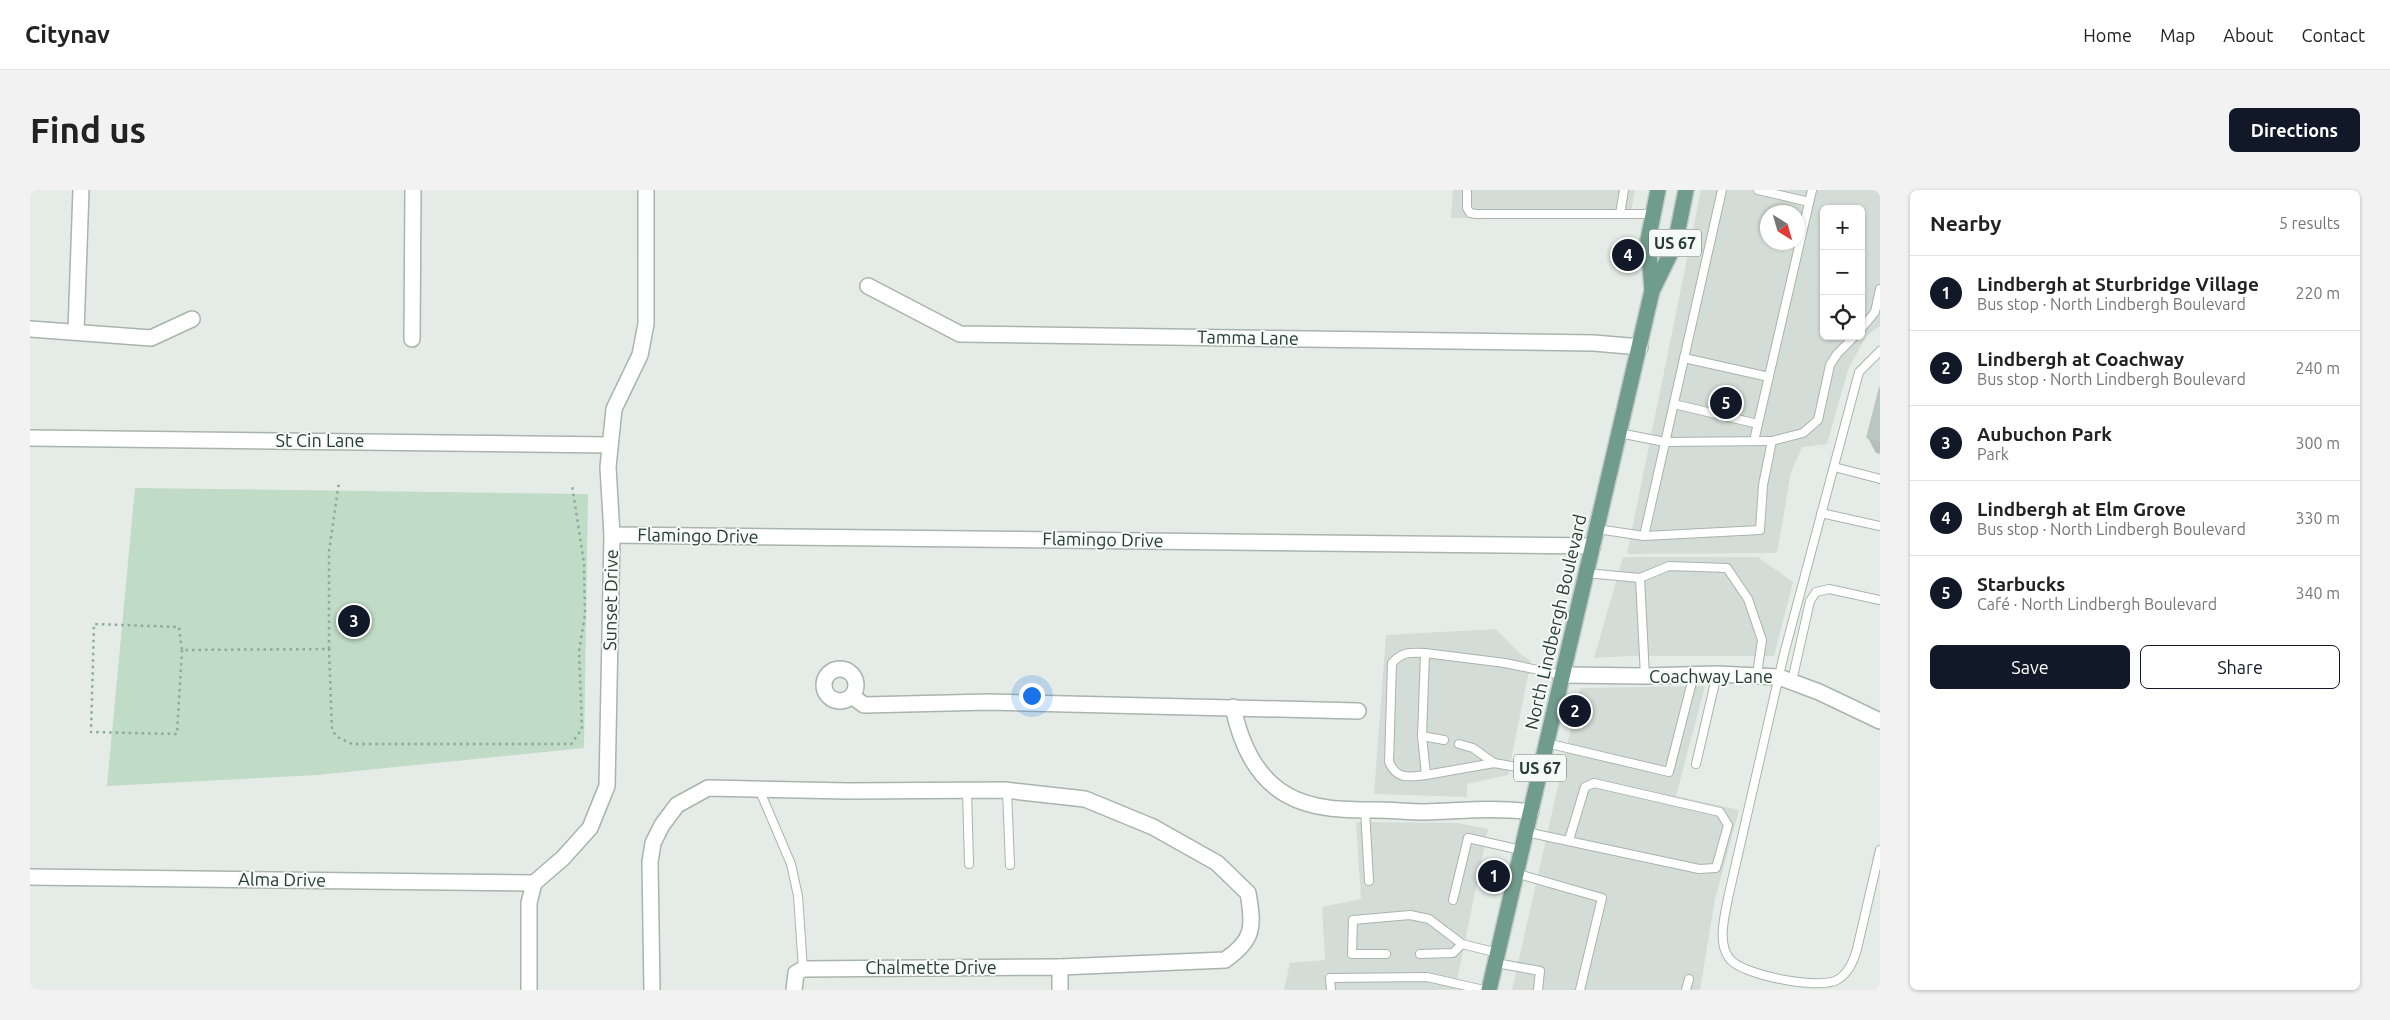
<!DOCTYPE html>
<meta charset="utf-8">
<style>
:root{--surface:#fff;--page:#f2f2f2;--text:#222;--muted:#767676;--line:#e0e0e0;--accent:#111827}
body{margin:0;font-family:Ubuntu,sans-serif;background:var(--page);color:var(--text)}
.controls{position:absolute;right:15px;top:15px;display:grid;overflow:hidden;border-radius:8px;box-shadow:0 1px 4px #0004}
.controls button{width:45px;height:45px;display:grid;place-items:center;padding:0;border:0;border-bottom:1px solid var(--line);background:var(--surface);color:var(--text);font:25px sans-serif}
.compass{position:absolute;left:1730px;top:15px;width:45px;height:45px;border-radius:50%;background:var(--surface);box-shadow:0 1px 4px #0004;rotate:143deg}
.you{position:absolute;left:1001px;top:505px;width:18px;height:18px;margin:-12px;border:4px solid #fff;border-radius:50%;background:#1a73e8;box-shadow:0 0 0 8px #1a73e833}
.badge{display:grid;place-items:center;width:32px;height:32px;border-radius:50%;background:var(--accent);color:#fff;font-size:16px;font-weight:700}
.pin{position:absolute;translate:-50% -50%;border:2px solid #fff;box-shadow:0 1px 5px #0006}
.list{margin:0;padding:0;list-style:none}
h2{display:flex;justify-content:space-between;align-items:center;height:65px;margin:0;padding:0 20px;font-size:21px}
h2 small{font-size:16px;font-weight:400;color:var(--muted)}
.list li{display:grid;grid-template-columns:32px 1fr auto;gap:15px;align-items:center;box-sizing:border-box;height:75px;padding:0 20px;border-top:1px solid var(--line)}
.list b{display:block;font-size:19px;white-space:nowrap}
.list p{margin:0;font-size:16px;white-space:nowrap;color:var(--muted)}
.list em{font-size:16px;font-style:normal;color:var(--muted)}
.actions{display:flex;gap:10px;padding:15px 20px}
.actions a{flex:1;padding:11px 0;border:1px solid var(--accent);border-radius:8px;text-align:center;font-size:18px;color:var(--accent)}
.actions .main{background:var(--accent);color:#fff}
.icon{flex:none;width:28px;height:28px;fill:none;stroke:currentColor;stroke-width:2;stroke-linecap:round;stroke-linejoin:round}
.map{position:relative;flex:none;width:1850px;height:800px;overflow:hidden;border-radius:8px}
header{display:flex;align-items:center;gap:30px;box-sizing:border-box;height:70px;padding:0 25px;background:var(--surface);border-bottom:1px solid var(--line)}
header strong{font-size:24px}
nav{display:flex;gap:28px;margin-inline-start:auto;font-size:18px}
.intro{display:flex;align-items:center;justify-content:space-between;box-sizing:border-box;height:120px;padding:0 30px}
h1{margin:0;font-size:35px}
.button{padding:12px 22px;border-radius:8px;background:var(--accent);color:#fff;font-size:18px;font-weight:700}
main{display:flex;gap:30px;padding:0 30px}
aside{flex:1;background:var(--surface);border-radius:8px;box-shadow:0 1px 4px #0004}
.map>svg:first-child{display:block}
</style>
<header>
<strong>Citynav</strong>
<nav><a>Home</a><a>Map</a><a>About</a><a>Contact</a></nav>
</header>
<div class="intro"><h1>Find us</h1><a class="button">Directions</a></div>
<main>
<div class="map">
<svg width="1850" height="800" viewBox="0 0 1850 800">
<rect width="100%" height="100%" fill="#e5ece8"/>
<g fill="#d3dcd7" fill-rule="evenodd">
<path d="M 1423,0 L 1605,0 L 1600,28 L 1421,28 Z"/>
<path d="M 1671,0 L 1850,0 L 1850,136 L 1836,146 L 1818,180 L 1797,254 L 1772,257 L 1761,282 L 1747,363 L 1597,364 ZM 1794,19 L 1831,19 L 1831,146 L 1794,146 ZM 1738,22 L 1768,22 L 1768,52 L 1738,52 Z"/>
<path d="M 1593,367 L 1728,367 L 1763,392 L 1744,466 L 1601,466 L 1564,468 Z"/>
<path d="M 1466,439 L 1489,463 L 1501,471 L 1478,585 L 1437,594 L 1437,607 L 1344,604 L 1356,445 Z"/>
<path d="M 1675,496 L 1646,606 L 1709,620 L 1685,709 L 1670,800 L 1482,800 L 1550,498 Z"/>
<path d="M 1326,632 L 1428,633 L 1458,639 L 1425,800 L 1254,800 L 1260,773 L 1295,770 L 1292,717 L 1331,709 Z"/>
</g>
<path fill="#c0dbc6" d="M 105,298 L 558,304 L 554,558 L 287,585 L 77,596 Z"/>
<path fill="#0003" d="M 1850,199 L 1850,264 L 1846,263 L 1838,248 Z"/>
<path fill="#bac7c1" d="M 1849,197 L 1850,197 L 1850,252 L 1836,248 Z"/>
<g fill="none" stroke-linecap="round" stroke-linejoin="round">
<defs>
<g id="lane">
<path d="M 1437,0 L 1437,18 L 1440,23 L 1446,24 L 1623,24"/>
<path d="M 1728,0 L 1779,12"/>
<path d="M 1590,24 L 1594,0"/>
<path d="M 1831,139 L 1845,122 L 1850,99"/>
<path d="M 1850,161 L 1829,182 L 1754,464 L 1698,708 C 1695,726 1687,751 1699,768 C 1710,785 1789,800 1807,790 C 1818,784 1824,770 1827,759 L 1850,660"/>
<path d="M 1654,168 L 1739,187"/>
<path d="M 1644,214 L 1728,234"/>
<path d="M 1589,243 L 1635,252 L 1742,251"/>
<path d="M 1724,251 L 1782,0"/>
<path d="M 1804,277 L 1850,289"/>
<path d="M 1791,323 L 1850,336"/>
<path d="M 1567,339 L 1614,346 L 1692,0"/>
<path d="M 1614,346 L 1730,340 L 1733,295 L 1742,251 L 1773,243 L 1788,230 L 1800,175 L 1807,164 L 1825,146"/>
<path d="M 1556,383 L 1610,388 L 1639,376 L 1697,378 L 1718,409 L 1732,450 L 1727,484"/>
<path d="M 1610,388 L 1615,486"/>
<path d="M 1395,463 C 1380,462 1372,462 1362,473 L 1359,572 C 1367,590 1378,587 1396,585"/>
<path d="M 1762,491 L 1780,411 L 1786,402 L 1799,399 L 1850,410"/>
<path d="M 1392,546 L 1414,550"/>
<path d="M 1516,553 L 1639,582 L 1664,484"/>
<path d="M 1429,554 L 1443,558 L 1464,573"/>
<path d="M 1666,574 L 1687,484"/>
<path d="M 1510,581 L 1464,573 L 1396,585 L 1392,546 L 1395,463 L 1475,473 L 1532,485"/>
<path d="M 729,599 L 761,674 L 768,706 L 773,779"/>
<path d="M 937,600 L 939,674"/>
<path d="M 977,600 L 980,675"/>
<path d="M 1335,620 L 1339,691"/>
<path d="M 1496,642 L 1669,679 L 1686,678 L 1698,635 L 1690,622 L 1564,593 L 1555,597 L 1539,650"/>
<path d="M 1485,683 L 1572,708 L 1550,800"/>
<path d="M 1423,710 L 1438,648 L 1491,660"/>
<path d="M 1356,764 L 1322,764 L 1323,730 L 1380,725 L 1399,729 L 1432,754 L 1468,763"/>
<path d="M 1390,764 L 1423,763 L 1432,754"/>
<path d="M 1466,773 L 1510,781 L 1508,800"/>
<path d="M 1301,800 L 1300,788 L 1397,787 L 1454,800"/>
<path d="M 1656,800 L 1659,789"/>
</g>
<g id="street">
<path d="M 838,96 L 930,144 L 1564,153 L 1610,157"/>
<path d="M 0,139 L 121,148 L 162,129"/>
<path d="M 46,141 L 51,0"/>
<path d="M 382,149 L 383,0"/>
<path d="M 0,248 L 580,255"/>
<path d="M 582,345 L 1563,356"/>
<circle cx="810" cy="495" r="16"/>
<path d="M 1532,485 L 1615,486 L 1687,484 L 1749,487 L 1789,502 L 1850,531"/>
<path d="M 822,506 L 834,515 L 959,512 L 1328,521"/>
<path d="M 1203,517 C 1210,551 1225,587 1257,605 C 1283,620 1316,620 1345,620 C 1362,620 1379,622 1395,622 C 1431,621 1465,617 1501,622"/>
<path d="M 0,687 L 504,693"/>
<path d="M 499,800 L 499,713 L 504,693 L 533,668 L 560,638 L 577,596 L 582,345 L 578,277 L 584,219 L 610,165 L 616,134 L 616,0"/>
<path d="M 622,800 L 620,672 L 623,653 L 632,635 L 647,615 L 678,598 L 818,601 L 974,600 L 1055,609 L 1123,637 L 1187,673 L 1218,703 C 1224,737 1224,750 1195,770 L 1030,777"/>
<path d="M 764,800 L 766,783 L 773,779 L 1030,777 L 1030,800"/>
</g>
<g id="primary">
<path d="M 1622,100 L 1618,50 L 1628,0"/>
<path d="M 1459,800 L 1622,101 L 1645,54 L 1656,0"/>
</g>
</defs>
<use href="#lane" stroke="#a8b4ae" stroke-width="10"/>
<use href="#street" stroke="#a8b4ae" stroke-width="18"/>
<use href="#primary" stroke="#c2c8c6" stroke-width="18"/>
<g stroke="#89ac9e" stroke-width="2.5" stroke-dasharray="2.5 4" stroke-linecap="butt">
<path d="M 299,459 L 299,361 L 309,292"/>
<path d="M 152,460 L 147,544 L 61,542 L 64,434 L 149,437 L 152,460 L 299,459 L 302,540 L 307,547 L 322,554 L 541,554 L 552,539 L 549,461 L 555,425 L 554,373 L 542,295"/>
</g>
<use href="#lane" stroke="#fff" stroke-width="8"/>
<use href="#street" stroke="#fff" stroke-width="15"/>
<use href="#primary" stroke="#6f9c8d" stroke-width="15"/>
</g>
<g text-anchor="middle" stroke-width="4" stroke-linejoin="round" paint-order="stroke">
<g fill="#f5f9f7" stroke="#64756e" stroke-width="1">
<rect x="1619" y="39.5" width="52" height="27" rx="4"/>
<rect x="1484" y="564.5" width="52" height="27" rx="4"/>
</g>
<g font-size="16" font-weight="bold" fill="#263c34">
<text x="1645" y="59">US 67</text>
<text x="1510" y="584">US 67</text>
</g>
<g font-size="18" fill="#263c34" stroke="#f5f9f7">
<text transform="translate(1218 148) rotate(1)" y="6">Tamma Lane</text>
<text x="290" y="257">St Cin Lane</text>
<text transform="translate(668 346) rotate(1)" y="6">Flamingo Drive</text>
<text transform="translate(1073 350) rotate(1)" y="6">Flamingo Drive</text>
<text transform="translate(581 410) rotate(-89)" y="6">Sunset Drive</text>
<text transform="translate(1526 432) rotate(-77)" y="6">North Lindbergh Boulevard</text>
<text x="1681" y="493">Coachway Lane</text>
<text transform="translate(252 690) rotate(1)" y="6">Alma Drive</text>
<text x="901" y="784">Chalmette Drive</text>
</g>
</g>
</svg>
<div class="controls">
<button>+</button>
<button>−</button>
<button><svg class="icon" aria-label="locate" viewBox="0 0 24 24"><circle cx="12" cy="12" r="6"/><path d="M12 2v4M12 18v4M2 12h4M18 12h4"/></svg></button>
</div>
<svg class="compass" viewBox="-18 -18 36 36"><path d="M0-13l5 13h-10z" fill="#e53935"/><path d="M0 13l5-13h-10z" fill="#767676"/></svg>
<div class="you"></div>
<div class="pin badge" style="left:1464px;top:686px">1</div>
<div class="pin badge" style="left:1545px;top:521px">2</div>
<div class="pin badge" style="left:324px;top:431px">3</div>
<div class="pin badge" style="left:1598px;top:65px">4</div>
<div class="pin badge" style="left:1696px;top:213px">5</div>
</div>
<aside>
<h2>Nearby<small>5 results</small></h2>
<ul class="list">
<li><span class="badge">1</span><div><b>Lindbergh at Sturbridge Village</b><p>Bus stop · North Lindbergh Boulevard</p></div><em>220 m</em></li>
<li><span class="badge">2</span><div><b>Lindbergh at Coachway</b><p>Bus stop · North Lindbergh Boulevard</p></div><em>240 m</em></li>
<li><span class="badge">3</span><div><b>Aubuchon Park</b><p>Park</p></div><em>300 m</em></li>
<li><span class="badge">4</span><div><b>Lindbergh at Elm Grove</b><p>Bus stop · North Lindbergh Boulevard</p></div><em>330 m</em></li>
<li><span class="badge">5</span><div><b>Starbucks</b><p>Café · North Lindbergh Boulevard</p></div><em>340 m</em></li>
</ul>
<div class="actions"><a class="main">Save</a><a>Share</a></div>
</aside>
</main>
